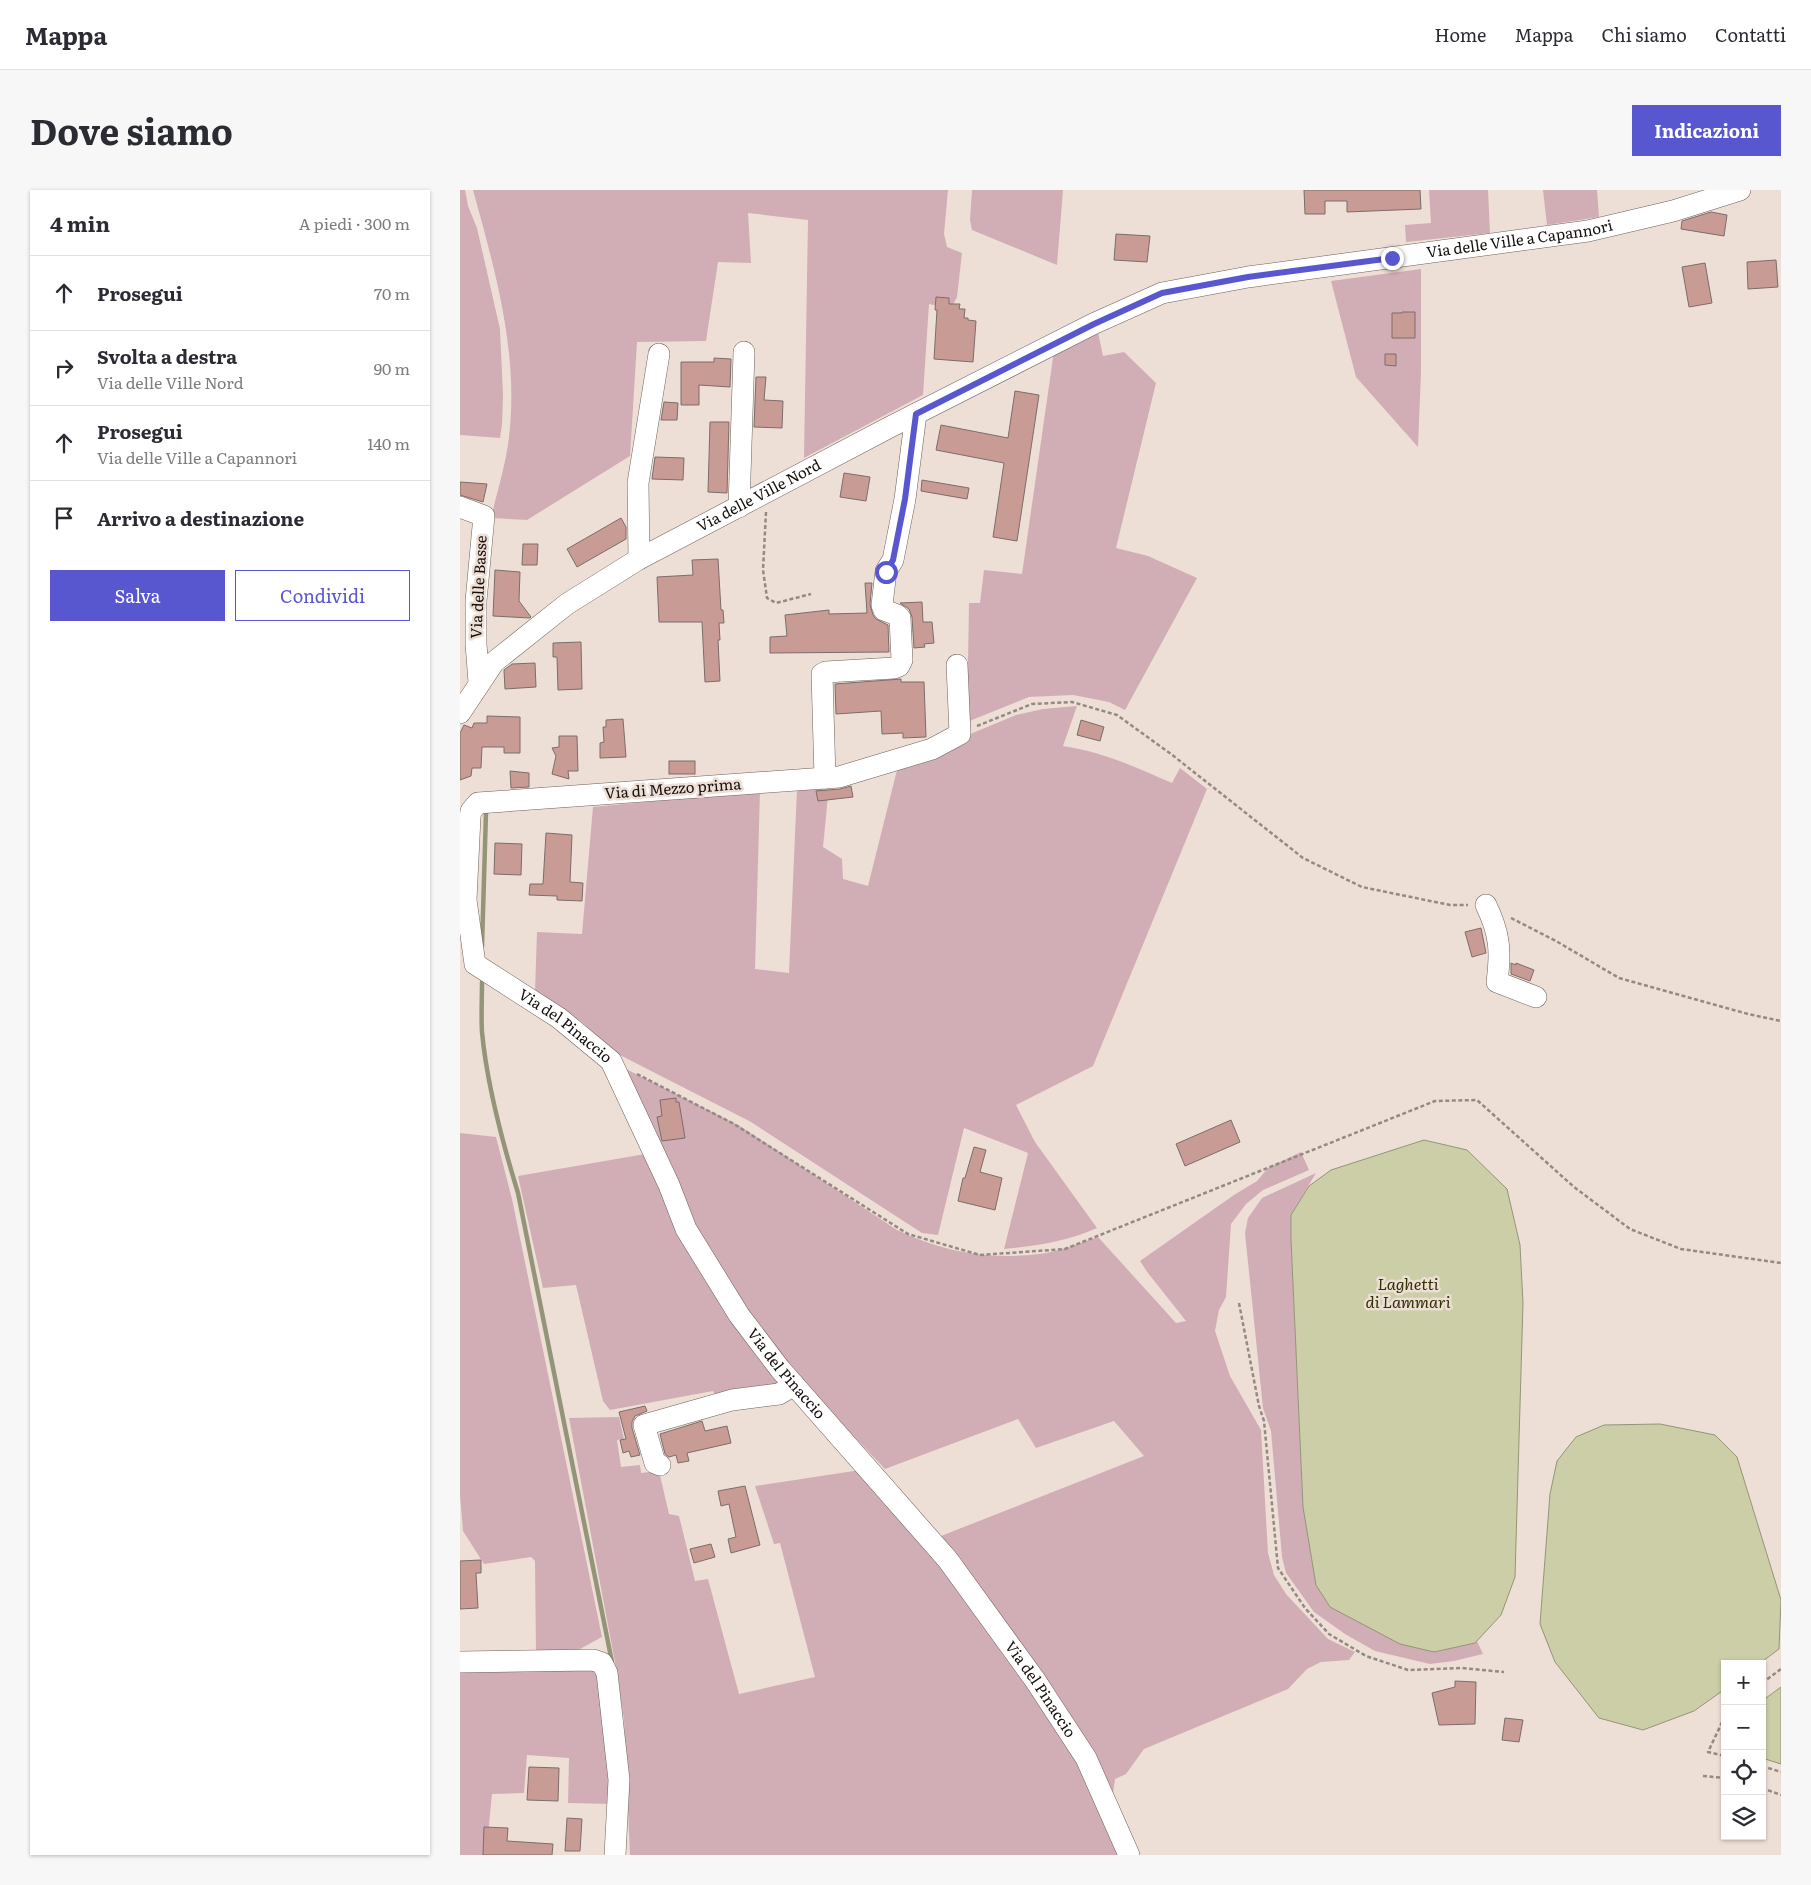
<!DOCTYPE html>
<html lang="it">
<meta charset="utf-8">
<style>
:root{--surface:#fff;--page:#f7f7f7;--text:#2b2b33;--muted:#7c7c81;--line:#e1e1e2;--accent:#5957cf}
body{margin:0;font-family:Literata,serif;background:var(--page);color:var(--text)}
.controls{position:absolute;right:15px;bottom:15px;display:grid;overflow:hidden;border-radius:0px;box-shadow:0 1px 4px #0004}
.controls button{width:45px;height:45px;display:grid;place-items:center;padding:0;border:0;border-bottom:1px solid var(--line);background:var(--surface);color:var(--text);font:25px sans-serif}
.stop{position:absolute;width:15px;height:15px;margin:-11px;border:4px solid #5957cf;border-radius:50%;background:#fff}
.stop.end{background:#5957cf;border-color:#fff;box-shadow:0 1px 5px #0008}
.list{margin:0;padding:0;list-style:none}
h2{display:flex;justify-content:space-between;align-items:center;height:65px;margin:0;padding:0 20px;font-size:21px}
h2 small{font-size:16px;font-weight:400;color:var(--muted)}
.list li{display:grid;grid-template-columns:32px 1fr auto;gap:15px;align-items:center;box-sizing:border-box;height:75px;padding:0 20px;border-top:1px solid var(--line)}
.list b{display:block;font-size:19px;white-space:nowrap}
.list p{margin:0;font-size:16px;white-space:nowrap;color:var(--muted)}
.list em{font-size:16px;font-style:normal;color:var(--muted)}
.actions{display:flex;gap:10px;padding:15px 20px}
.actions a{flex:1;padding:11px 0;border:1px solid var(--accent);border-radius:0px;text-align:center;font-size:18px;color:var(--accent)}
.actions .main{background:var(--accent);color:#fff}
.icon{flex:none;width:28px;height:28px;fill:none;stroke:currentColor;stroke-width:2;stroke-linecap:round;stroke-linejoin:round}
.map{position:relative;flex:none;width:1321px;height:1665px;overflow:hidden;border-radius:0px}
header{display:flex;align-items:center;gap:30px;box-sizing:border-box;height:70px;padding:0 25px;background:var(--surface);border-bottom:1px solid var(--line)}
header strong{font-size:24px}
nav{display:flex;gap:28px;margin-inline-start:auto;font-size:18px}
.intro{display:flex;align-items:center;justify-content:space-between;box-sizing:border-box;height:120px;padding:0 30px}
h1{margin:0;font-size:35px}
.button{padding:12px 22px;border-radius:0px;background:var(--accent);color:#fff;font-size:18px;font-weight:700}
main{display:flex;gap:30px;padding:0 30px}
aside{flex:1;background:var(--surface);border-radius:0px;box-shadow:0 1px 4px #0004}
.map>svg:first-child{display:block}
</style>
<header>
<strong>Mappa</strong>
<nav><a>Home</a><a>Mappa</a><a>Chi siamo</a><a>Contatti</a></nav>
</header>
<div class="intro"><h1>Dove siamo</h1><a class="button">Indicazioni</a></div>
<main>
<aside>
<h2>4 min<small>A piedi · 300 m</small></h2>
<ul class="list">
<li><svg class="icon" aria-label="ahead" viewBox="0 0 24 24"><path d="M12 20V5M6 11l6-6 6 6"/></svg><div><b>Prosegui</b></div><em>70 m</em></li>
<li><svg class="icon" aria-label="right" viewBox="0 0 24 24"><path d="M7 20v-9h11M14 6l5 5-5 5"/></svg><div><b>Svolta a destra</b><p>Via delle Ville Nord</p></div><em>90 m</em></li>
<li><svg class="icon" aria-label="ahead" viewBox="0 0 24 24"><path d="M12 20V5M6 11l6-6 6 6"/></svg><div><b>Prosegui</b><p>Via delle Ville a Capannori</p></div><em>140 m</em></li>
<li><svg class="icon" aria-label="arrive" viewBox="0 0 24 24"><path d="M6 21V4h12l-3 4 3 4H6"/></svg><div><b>Arrivo a destinazione</b></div></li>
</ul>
<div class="actions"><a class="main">Salva</a><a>Condividi</a></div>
</aside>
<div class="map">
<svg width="1321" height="1665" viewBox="0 0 1321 1665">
<rect width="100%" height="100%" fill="#eedfd6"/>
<g fill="#d1adb6">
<path d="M 0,0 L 5,0 L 8,16 L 17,38 L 40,139 L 43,204 L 42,235 L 40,248 L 0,245 Z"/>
<path d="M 13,0 L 488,0 L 484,44 L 487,57 L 502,63 L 497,107 L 491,119 L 469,114 L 463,205 L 344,268 L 348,30 L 288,23 L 291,73 L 258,72 L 246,151 L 177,152 L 170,266 L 67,330 L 31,328 C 37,302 46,274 49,247 C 59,163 35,80 13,0 Z"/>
<path d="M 512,0 L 603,0 L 597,75 L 512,40 L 510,30 Z"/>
<path d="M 969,0 L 1028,0 L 1030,43 L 946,52 L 945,35 L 971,33 Z"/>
<path d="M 1083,0 L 1137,0 L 1139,27 L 1087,35 Z"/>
<path d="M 961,79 L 961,182 L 958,257 L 896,187 L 871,91 Z"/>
<path d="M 638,142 L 643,166 L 664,162 L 696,193 L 656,358 L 688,366 L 737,388 L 665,520 L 649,512 L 613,505 L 569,507 L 507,532 L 509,413 L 520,413 L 524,380 L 562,384 L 594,161 Z"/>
<path d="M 617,516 L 603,556 C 643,562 675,577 712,593 L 720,578 L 747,599 L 633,876 L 556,915 L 575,952 L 637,1038 C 608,1051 576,1056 544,1059 L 568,963 L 504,938 L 478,1045 L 462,1043 L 291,932 L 154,862 L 122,832 L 75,802 L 77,742 L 122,744 L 133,617 L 300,601 L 295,779 L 329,783 L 337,599 L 369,596 L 363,657 L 382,669 L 383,689 L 408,696 L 438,576 L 503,547 L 556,525 L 583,519 Z"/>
<path d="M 164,878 L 280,936 L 437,1040 C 483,1062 528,1070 579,1064 C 599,1062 619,1053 638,1047 L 716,1133 L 726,1131 L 688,1083 L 680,1071 L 774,1005 L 797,991 L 808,978 L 841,962 L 849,980 L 803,1000 L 786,1014 L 771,1034 L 766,1107 L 759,1120 L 755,1141 L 770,1186 L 801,1240 L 808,1363 L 814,1385 L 826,1404 L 868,1449 L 895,1462 L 889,1470 L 861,1472 L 847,1479 L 828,1499 L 684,1559 L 666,1584 L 655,1589 L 653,1604 L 481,1346 L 684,1266 L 654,1231 L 576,1258 L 558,1229 L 425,1279 L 339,1189 L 287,1120 L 238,1047 Z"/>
<path d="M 0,943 L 36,947 L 52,1009 L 142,1447 L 118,1460 L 76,1461 L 75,1371 L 71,1367 L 24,1374 L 3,1341 L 0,1305 Z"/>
<path d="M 191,963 L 317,1179 L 318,1195 L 258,1212 L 253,1201 L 150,1220 L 143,1211 L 116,1095 L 83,1098 L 58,986 Z"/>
<path d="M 856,983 L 831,1025 L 831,1049 L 843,1317 L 870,1417 L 974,1462 L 1014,1453 L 1017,1451 L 1023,1464 L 994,1471 L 970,1474 L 915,1461 L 885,1444 L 854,1422 L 826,1383 L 822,1367 L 811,1241 L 803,1218 L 785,1043 L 788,1028 L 802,1008 Z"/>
<path d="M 159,1227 L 164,1249 L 157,1250 L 161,1277 L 180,1275 L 181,1283 L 199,1281 L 209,1324 L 219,1326 L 235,1391 L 248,1389 L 279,1504 L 355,1487 L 320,1353 L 314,1354 L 295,1296 L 407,1279 L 501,1395 L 617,1561 L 661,1665 L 170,1665 L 164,1530 L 154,1467 L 109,1228 Z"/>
<path d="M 0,1476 L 140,1480 L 153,1614 L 108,1613 L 109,1568 L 67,1565 L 64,1603 L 32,1604 L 26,1665 L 0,1665 Z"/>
</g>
<g fill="#cbcea7" stroke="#949578">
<path d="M 964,950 L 1007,960 L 1047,999 L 1060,1055 L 1063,1113 L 1055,1387 L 1041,1425 L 1015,1453 L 974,1462 L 940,1454 L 870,1417 L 856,1395 L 843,1317 L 831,1049 L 831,1025 L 849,996 L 871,980 Z"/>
<path d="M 1200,1234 L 1255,1245 L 1277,1267 L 1321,1410 L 1319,1459 L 1299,1474 L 1265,1474 L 1265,1499 L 1234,1521 L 1183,1540 L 1139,1528 L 1095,1472 L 1080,1434 L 1090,1304 L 1097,1271 L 1116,1247 L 1144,1235 Z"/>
<path d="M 1321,1497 L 1321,1574 L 1302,1568 L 1302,1511 Z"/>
</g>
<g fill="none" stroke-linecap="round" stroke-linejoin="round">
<g stroke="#949578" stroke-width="4.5">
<path d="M 22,756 L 26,622"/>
<path d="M 22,792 C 22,809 21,826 22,842 C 27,896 42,951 58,1003 L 152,1472"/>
</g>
</g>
<g fill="#c89c95" stroke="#7c6c6a">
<path d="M 844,0 L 960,0 L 961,19 L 887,22 L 887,11 L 865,11 L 865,24 L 845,24 Z"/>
<path d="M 1251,22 L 1267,25 L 1264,46 L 1221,39 L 1222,31 Z"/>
<path d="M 656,44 L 690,46 L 687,72 L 654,70 Z"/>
<path d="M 1316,70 L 1318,97 L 1288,99 L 1287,72 Z"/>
<path d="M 1245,73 L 1252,113 L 1229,117 L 1222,77 Z"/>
<path d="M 476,107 L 489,108 L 489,114 L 500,114 L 499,119 L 505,119 L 504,128 L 508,128 L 508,130 L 516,131 L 513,172 L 474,169 L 477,120 L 475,120 Z"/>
<path d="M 942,122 L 955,122 L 955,148 L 932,148 L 932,123 L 942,123 Z"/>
<path d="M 925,164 L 936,164 L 936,176 L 925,175 Z"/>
<path d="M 254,168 L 271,169 L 270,197 L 239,195 L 239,215 L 221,215 L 221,172 L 254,172 Z"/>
<path d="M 296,187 L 306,187 L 304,210 L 323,211 L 322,238 L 294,237 Z"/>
<path d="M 555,201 L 579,205 L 557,351 L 533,347 L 544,273 L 476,260 L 481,235 L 548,248 Z"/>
<path d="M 204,212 L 218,213 L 217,230 L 201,230 Z"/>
<path d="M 250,232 L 269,232 L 267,303 L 248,302 Z"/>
<path d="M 195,267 L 224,268 L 223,290 L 192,289 Z"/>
<path d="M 384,283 L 410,287 L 406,311 L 380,307 Z"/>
<path d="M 462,290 L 509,298 L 507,309 L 461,301 Z"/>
<path d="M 0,292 L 27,294 L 23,312 L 0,305 Z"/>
<path d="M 161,328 L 166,337 L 166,349 L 117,377 L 107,359 Z"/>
<path d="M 63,354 L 78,354 L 77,375 L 62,375 Z"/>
<path d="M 258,369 L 261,420 L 263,420 L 264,433 L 259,433 L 260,450 L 258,450 L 260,491 L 245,492 L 242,432 L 199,432 L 197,387 L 233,385 L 232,370 Z"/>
<path d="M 35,380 L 60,382 L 59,411 L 71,427 L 70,428 L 33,426 Z"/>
<path d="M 405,393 L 412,393 L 410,414 L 413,425 L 416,429 L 428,435 L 429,462 L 310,463 L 310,447 L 327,446 L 325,425 L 369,420 L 369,424 L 407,423 Z"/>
<path d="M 462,412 L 463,432 L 472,432 L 474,453 L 464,454 L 465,457 L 454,458 L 452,427 L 449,419 L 440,413 Z"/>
<path d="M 121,452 L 122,499 L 98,500 L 97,467 L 93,467 L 93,453 Z"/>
<path d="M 75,473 L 76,497 L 45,499 L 44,480 L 52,474 Z"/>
<path d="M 441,489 L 441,492 L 464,492 L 466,547 L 443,548 L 443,543 L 422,544 L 421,521 L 376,524 L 375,494 Z"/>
<path d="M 27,526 L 60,527 L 60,563 L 44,563 L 44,557 L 22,557 L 21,578 L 12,578 L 11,586 L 0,590 L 0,543 L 4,535 L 12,538 L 14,533 L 27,533 Z"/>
<path d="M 163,529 L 166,567 L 140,568 L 140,553 L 144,552 L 143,537 L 146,537 L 146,530 Z"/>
<path d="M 621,530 L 644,537 L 640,551 L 617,545 Z"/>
<path d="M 99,546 L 117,546 L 118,581 L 108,581 L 109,589 L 92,584 L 96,566 L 92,558 L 99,557 Z"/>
<rect x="209" y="571" width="26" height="13"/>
<path d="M 50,581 L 69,583 L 69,597 L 51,598 Z"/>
<path d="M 391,596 L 393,607 L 358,611 L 356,601 L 380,599 Z"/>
<path d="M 86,643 L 112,645 L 110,692 L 123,693 L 122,711 L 97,710 L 97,706 L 69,705 L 70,694 L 83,694 Z"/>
<path d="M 35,653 L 62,654 L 61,685 L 34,684 Z"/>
<path d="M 1021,738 L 1026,763 L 1012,767 L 1005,742 Z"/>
<path d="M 1051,773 L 1056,775 L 1056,773 L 1074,780 L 1070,791 L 1051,784 Z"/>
<path d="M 216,908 L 216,912 L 219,912 L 225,948 L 202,951 L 197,927 L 202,926 L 200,910 Z"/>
<path d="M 771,930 L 780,952 L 725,976 L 716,954 Z"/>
<path d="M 514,957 L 526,960 L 520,982 L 542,988 L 535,1020 L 498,1011 L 503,988 L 505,988 Z"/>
<path d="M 185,1216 L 187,1221 L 175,1226 L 172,1232 L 172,1238 L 180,1265 L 171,1267 L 169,1261 L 163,1263 L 160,1250 L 166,1249 L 159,1222 Z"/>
<path d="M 242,1231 L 245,1241 L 267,1236 L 271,1253 L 227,1263 L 229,1271 L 218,1273 L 216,1265 L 209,1267 L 205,1264 L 200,1244 Z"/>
<path d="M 285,1296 L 300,1355 L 271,1363 L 268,1349 L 276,1347 L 269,1314 L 261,1316 L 258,1301 Z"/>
<path d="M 251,1354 L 255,1367 L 234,1373 L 230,1359 Z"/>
<path d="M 21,1370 L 21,1383 L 16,1383 L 18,1418 L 0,1419 L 0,1371 Z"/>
<path d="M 995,1491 L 1016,1492 L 1015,1534 L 979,1535 L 972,1503 L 995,1497 Z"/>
<path d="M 1045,1528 L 1063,1530 L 1059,1552 L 1042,1550 Z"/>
<path d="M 69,1577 L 99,1578 L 98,1611 L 67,1610 Z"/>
<path d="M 107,1628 L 122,1629 L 120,1661 L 105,1661 Z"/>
<path d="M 24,1637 L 48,1638 L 47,1651 L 93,1654 L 92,1665 L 23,1665 Z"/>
</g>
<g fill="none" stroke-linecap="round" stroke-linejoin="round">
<defs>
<g id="minor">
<path d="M 0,317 L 24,326 L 16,411 L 16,454 L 19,492"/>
<path d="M 279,317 L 284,162"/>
<path d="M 179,369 L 178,293 L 199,164"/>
<path id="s1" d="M 497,475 L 500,544 L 472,559 L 379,587 L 18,613 L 11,621 L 10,627 L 6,710 L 15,774 L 99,828 L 151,871 L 209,995 L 226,1039 L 279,1125 L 320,1179 L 488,1370 L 575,1490 L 626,1568 L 669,1665"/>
<path id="s2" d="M 0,523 L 34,472 L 107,414 L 179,369 L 430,237 L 633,134 L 702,103 L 788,87 L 1128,41 L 1213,21 L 1280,0"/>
<path d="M 365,588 L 362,484 L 366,482 L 434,478 L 439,476 L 442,470 L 440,428 L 437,425 L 424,420 L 422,415 L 426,381 L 433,370 L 445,309 L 456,224"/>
<path d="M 1026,715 C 1040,744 1041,761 1037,792 L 1076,807"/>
<path d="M 200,1275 L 195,1273 L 184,1235 L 272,1210 L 319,1204 L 334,1195"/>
<path d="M 0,1472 L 133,1470 L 142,1473 L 147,1483 L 159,1590 L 155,1665"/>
</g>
</defs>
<use href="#minor" stroke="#6e6159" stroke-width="22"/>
<g stroke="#948983" stroke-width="2.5" stroke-dasharray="4 2.5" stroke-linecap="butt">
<path d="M 306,322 L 303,380 L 307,408 L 316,413 L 351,404"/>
<path d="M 517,536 L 572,514 L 612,512 L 657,525 L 711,564 L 843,668 L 902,697 L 990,715 L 1008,715"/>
<path d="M 1051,728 L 1096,751 L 1159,788 L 1288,824 L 1321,831"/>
<path d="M 177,884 L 274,934 L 448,1044 L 520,1065 L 605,1059 L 975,911 L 1017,910 L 1114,997 L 1170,1039 L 1221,1059 L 1321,1073"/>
<path d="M 779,1113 L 799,1216 L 804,1231 L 818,1378 L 845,1418 L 869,1444 L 906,1466 L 948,1480 L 1002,1478 L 1044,1482"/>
<path d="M 1302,1493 L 1321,1479"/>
<path d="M 1265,1526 L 1248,1562 L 1265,1566"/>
<path d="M 1302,1576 L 1321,1582"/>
<path d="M 1243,1586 L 1265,1588"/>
<path d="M 1302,1598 L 1321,1605"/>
</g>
<use href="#minor" stroke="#fff" stroke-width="21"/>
</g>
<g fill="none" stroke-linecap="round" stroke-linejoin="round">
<path stroke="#5957cf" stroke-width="6" d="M 426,382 L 433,370 L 445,309 L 456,224 L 634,134 L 702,103 L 788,87 L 932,68"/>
</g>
<g text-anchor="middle" stroke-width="5" stroke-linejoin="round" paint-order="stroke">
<g font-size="15" fill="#140f0c" stroke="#eedfd6">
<text dy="5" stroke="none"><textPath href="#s2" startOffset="1188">Via delle Ville a Capannori</textPath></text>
<text dy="5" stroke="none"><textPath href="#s2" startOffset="375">Via delle Ville Nord</textPath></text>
<text transform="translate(19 397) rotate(-87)" y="5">Via delle Basse</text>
<text transform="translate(213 599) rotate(-4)" y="5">Via di Mezzo prima</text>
<text dy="5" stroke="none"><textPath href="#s1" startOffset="834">Via del Pinaccio</textPath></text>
<text dy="5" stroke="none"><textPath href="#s1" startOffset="1252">Via del Pinaccio</textPath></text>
<text dy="5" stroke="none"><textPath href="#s1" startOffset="1658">Via del Pinaccio</textPath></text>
</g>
<g font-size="16" font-style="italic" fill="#2e3000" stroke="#eedfd6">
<text x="948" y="1100">Laghetti<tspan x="948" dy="18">di Lammari</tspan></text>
</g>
</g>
</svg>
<div class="controls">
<button>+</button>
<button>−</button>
<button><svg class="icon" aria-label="locate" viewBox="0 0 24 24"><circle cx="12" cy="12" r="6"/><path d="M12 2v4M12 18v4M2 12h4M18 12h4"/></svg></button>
<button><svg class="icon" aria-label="layers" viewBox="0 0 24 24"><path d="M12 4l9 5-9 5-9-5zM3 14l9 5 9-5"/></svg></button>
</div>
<div class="stop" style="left:426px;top:382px"></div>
<div class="stop end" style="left:932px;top:68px"></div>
</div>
</main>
